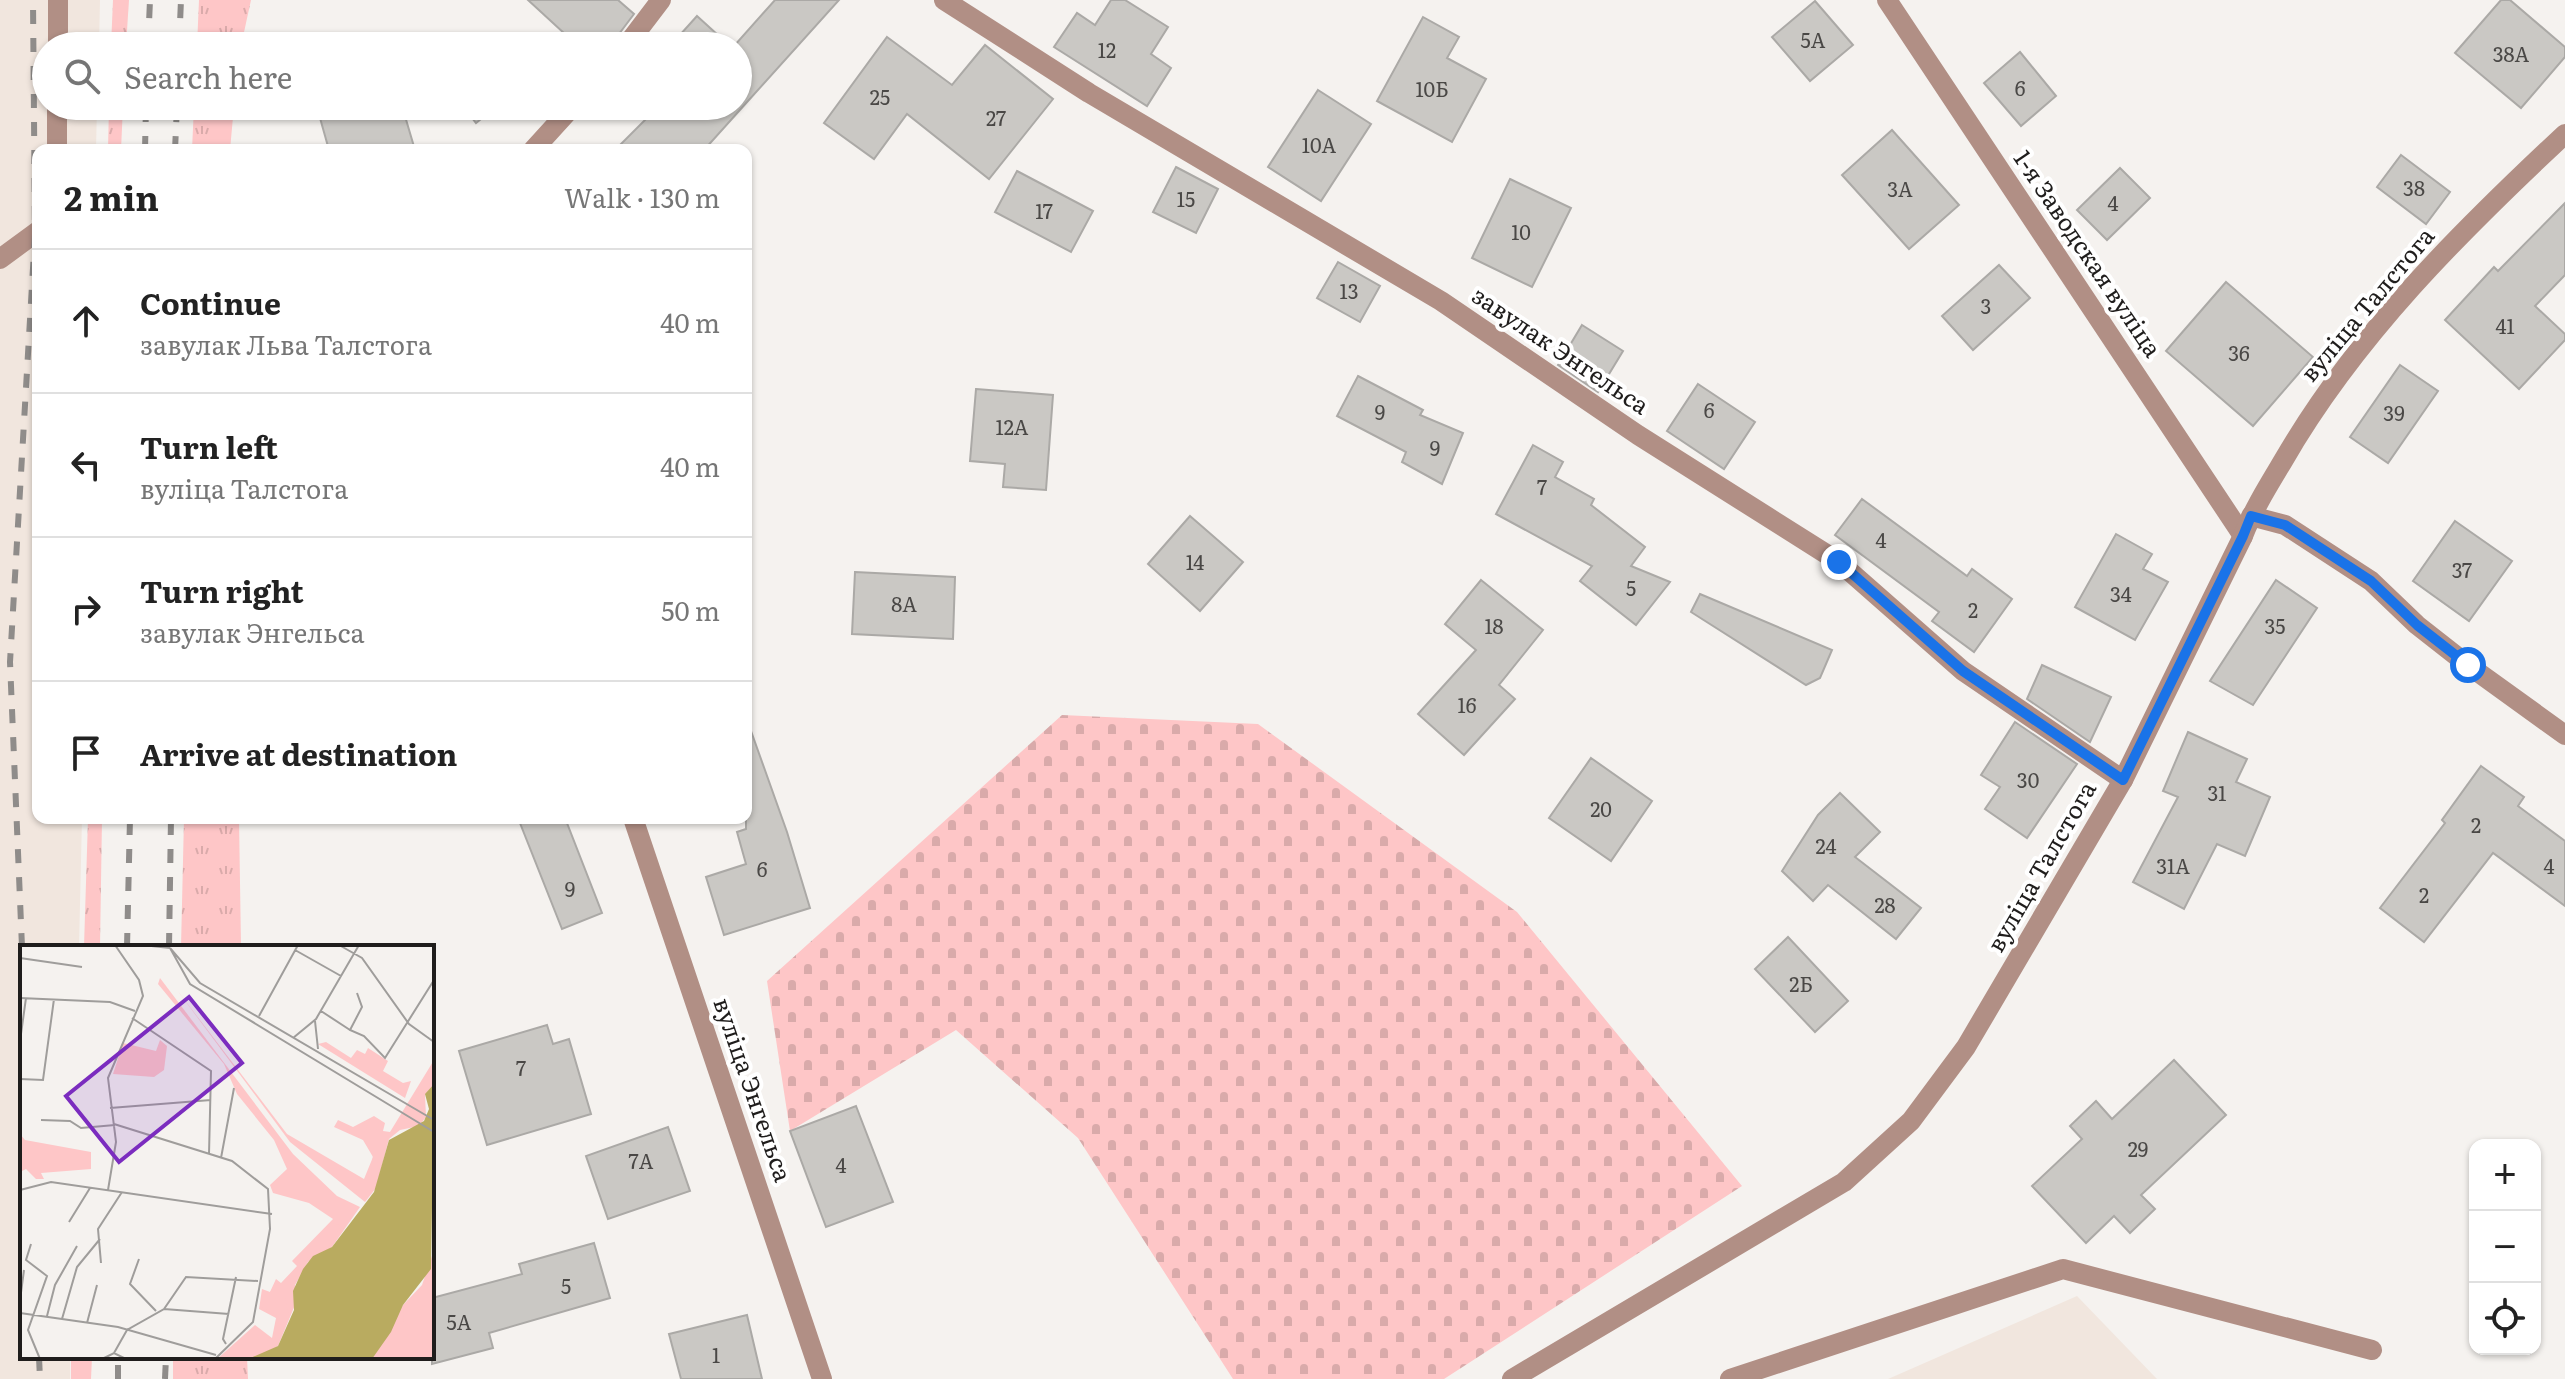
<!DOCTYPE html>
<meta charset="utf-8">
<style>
:root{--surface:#fff;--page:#f6f6f6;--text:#222;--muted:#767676;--line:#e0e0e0}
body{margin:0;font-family:Literata,serif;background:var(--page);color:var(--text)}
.controls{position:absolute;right:24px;bottom:24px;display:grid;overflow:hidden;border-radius:16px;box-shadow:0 2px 6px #0004}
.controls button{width:72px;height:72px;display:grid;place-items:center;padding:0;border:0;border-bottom:2px solid var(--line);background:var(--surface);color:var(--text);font:40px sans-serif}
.stop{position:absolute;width:24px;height:24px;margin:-18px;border:6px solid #1a73e8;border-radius:50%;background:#fff}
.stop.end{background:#1a73e8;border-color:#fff;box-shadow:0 2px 8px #0008}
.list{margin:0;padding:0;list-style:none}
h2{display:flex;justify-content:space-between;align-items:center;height:104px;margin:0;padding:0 32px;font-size:34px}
h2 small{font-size:26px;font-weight:400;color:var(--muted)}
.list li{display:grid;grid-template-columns:52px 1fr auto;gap:24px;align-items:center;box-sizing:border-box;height:144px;padding:0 32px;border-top:2px solid var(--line)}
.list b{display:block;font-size:30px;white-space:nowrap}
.list p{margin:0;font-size:26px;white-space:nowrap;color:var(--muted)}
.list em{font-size:26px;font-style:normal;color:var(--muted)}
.icon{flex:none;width:44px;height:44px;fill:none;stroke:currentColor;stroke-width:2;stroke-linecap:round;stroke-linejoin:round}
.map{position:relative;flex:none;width:2565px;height:1379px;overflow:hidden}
.search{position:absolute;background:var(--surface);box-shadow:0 2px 6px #0004;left:32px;top:32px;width:720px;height:88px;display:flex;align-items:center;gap:20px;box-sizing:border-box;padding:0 28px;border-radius:44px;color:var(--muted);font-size:30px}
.panel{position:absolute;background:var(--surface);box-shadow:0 2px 6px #0004;left:32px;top:144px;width:720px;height:680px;border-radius:16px}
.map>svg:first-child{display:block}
</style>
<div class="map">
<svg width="2565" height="1379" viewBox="0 0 2565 1379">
<defs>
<pattern id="grass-tufts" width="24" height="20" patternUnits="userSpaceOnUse" patternTransform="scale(2)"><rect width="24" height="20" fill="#fec6c7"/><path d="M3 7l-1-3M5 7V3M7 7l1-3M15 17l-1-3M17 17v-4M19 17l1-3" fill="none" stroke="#d9aaaa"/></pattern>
<pattern id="cemetery-stones" width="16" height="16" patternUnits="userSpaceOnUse" patternTransform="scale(2)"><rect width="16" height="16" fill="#fec6c7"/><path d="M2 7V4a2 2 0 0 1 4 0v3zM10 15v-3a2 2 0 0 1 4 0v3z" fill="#d9aaaa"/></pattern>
</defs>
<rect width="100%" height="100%" fill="#f5f2ef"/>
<g fill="#f1e6de">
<path d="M 0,0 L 100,0 L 99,46 L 46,46 L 46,106 L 97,106 L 96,150 L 38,150 L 38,818 L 82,818 L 79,947 L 22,947 L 22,1357 L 70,1357 L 70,1379 L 0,1379 Z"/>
<path d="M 2077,1296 L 2157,1379 L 1888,1379 Z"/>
</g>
<g fill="url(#grass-tufts)">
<path d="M 113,0 L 129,0 L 126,46 L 111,46 Z"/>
<path d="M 199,0 L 251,0 L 241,46 L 197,46 Z"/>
<path d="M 109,106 L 123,106 L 121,150 L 108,150 Z"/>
<path d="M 194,106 L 234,106 L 230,150 L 192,150 Z"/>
<path d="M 88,818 L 102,818 L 100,947 L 84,947 Z"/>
<path d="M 184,818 L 239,818 L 241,947 L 181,947 Z"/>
<path d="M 71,1357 L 92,1357 L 91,1379 L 71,1379 Z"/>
<path d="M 173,1357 L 247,1357 L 248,1379 L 173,1379 Z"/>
</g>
<path fill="url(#cemetery-stones)" d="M 1062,715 L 1258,724 L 1517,912 L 1742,1186 L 1444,1379 L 1233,1379 L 1078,1138 L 956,1030 L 790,1131 L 767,981 Z"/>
<g fill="#cac8c4" stroke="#aba9a6" stroke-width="2">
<path d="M 528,0 L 618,0 L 634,14 L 616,38 L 613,46 L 578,46 Z"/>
<path d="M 775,0 L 839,0 L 704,150 L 615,150 L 659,106 L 738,106 L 738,46 L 734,46 Z"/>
<path d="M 1111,0 L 1125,0 L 1168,27 L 1151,54 L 1171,68 L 1147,106 L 1054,47 L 1077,13 L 1095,25 Z"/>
<path d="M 2501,0 L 2510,0 L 2565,47 L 2565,57 L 2521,108 L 2455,53 Z"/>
<path d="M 1815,1 L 1853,45 L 1810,81 L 1772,37 Z"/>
<path d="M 697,16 L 730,46 L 670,46 Z"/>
<path d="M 1423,17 L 1459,37 L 1447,58 L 1486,79 L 1452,142 L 1377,101 Z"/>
<path d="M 887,37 L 952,85 L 985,45 L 1053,99 L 989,179 L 907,114 L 874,159 L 824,123 Z"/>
<path d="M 2020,52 L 2056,96 L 2021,126 L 1984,83 Z"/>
<path d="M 1318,90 L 1371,124 L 1321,201 L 1268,167 Z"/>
<path d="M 360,106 L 402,106 L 415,150 L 329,150 L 320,118 Z"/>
<path d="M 463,106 L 497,106 L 476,123 Z"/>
<path d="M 1892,130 L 1959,205 L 1909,249 L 1842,175 Z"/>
<path d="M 2401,155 L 2450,192 L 2426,224 L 2377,187 Z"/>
<path d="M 1176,167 L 1218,189 L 1196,233 L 1153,212 Z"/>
<path d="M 2120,168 L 2150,198 L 2107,240 L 2077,210 Z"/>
<path d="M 1017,171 L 1093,211 L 1071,252 L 995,212 Z"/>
<path d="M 1510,179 L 1571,208 L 1532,287 L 1472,258 Z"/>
<path d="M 2565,203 L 2565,275 L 2535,306 L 2565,334 L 2565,340 L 2519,389 L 2445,320 L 2494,267 L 2498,271 Z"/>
<path d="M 1338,262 L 1380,286 L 1360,322 L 1317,298 Z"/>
<path d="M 1999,265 L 2030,298 L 1973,350 L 1942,316 Z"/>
<path d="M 2226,282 L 2313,357 L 2253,426 L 2166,351 Z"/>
<path d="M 1582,325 L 1623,351 L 1598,392 L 1558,365 Z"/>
<path d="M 2400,365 L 2438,391 L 2388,463 L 2350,437 Z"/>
<path d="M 1358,376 L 1423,410 L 1420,415 L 1463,433 L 1442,484 L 1402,462 L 1406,452 L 1337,416 Z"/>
<path d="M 1698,384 L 1755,422 L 1724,469 L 1667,431 Z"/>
<path d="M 976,389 L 1053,395 L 1046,490 L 1003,487 L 1005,464 L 970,461 Z"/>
<path d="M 1533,445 L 1563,462 L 1555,477 L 1594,499 L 1591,505 L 1645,547 L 1631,566 L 1670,582 L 1636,625 L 1580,581 L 1592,566 L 1496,514 Z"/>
<path d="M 1862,499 L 1967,576 L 1972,569 L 2012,599 L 1974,652 L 1932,621 L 1939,612 L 1835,535 Z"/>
<path d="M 1190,516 L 1243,562 L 1200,611 L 1148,564 Z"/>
<path d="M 2455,521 L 2512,561 L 2469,621 L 2413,581 Z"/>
<path d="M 2116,534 L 2152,554 L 2143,569 L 2168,582 L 2135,640 L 2075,607 Z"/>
<path d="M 855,572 L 955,577 L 953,639 L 852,634 Z"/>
<path d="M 1481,580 L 1543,630 L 1499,685 L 1515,699 L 1464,755 L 1418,714 L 1476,650 L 1445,624 Z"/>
<path d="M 2276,580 L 2317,608 L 2253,705 L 2210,681 Z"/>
<path d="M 1700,594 L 1832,650 L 1820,678 L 1806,685 L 1691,612 Z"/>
<path d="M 2042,665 L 2111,697 L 2090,742 L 2027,699 Z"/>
<path d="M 2015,722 L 2077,764 L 2027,838 L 1985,809 L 2000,787 L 1981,775 Z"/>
<path d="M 751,731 L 787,832 L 810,908 L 724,935 L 706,877 L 746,864 L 737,832 L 746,829 L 746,732 Z"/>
<path d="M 2188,732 L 2247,759 L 2236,782 L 2270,797 L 2245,856 L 2217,844 L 2184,909 L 2133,882 L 2178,797 L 2163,791 Z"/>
<path d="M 1591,758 L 1652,801 L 1611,861 L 1549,818 Z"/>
<path d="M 2481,766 L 2524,797 L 2518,806 L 2565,841 L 2565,906 L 2493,853 L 2424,942 L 2380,908 L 2445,823 L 2442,820 Z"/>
<path d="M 1840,793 L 1880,832 L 1855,857 L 1921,908 L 1896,939 L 1828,885 L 1813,901 L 1782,871 L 1818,815 Z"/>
<path d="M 518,818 L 565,818 L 602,913 L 562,929 Z"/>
<path d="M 1788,937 L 1848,1001 L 1815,1032 L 1755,969 Z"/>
<path d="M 547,1025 L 553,1044 L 569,1039 L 591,1114 L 487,1145 L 459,1051 Z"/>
<path d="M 2174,1060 L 2226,1115 L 2141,1195 L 2155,1209 L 2130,1233 L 2114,1216 L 2086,1243 L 2032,1186 L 2082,1139 L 2070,1126 L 2096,1101 L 2112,1119 Z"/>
<path d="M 856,1106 L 893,1202 L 826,1227 L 790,1131 Z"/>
<path d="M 668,1127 L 690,1191 L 608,1219 L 586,1156 Z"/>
<path d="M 594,1243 L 610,1298 L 489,1333 L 493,1348 L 432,1364 L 432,1298 L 522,1274 L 519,1264 Z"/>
<path d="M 747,1315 L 762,1379 L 681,1379 L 669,1334 Z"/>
</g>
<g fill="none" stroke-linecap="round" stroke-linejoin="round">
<g stroke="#b18f85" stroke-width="20">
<path d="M 944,0 L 1089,93 L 1441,301 L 1638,435 L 1839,562 L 1963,671 L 2123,780"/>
<path d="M 1887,0 L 2243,536"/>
<path d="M 58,46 L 58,0"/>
<path d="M 626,46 L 661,0"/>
<path d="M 57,150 L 57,106"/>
<path d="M 533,150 L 573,106"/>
<path d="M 0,259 L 38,231"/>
<path d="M 2251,516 L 2285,525 L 2371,581 L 2417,625 L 2468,665 L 2565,735"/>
<path d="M 633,818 L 822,1379"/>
<path d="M 1512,1379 L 1844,1182 L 1911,1121 L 1966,1047 L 2123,780 L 2243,536 C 2253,510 2268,486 2283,461 C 2355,336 2460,232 2565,134"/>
<path d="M 1730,1379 L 2063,1269 L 2372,1350"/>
</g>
<g stroke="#8f8c8a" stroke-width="6" stroke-dasharray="14 14" stroke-linecap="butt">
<path d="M 148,46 L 150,0"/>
<path d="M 179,46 L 181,0"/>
<path d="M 145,150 L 146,106"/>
<path d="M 175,150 L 177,106"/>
<path d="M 22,947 L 10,662 L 35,234 L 33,0"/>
<path d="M 127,947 L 130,818"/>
<path d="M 169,947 L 171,818"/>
<path d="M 39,1357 L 40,1379"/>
<path d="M 118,1379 L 118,1357"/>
<path d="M 165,1379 L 166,1357"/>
</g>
</g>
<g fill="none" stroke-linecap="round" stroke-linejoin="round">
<path stroke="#1a73e8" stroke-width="10" d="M 1839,562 L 1963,671 L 2123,780 L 2243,536 L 2251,516 L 2285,525 L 2371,581 L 2417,625 L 2468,665"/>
</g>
<g text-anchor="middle" stroke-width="8" stroke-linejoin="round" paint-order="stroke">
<g font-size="20" fill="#4a4846">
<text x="1813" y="48">5А</text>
<text x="1107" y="58">12</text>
<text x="2511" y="62">38А</text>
<text x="2020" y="96">6</text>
<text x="1432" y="97">10Б</text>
<text x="880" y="105">25</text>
<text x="996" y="126">27</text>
<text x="1319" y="153">10А</text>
<text x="2414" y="196">38</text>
<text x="1900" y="197">3А</text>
<text x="1186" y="207">15</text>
<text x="2113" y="211">4</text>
<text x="1044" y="219">17</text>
<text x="1521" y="240">10</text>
<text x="1349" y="299">13</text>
<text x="1986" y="314">3</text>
<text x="2505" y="334">41</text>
<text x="2239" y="361">36</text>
<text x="1709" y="418">6</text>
<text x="1380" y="420">9</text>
<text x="2394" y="421">39</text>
<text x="1012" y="435">12А</text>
<text x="1435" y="456">9</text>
<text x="1542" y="495">7</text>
<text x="1881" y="548">4</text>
<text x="1195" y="570">14</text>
<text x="2462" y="578">37</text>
<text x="1631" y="596">5</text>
<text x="2121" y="602">34</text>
<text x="904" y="612">8А</text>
<text x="1973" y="618">2</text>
<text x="1494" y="634">18</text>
<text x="2275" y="634">35</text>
<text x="1467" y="713">16</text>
<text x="2028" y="788">30</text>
<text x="2217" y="801">31</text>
<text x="1601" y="817">20</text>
<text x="2476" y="833">2</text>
<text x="1826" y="854">24</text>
<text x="2173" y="874">31А</text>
<text x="2549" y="874">4</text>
<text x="762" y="877">6</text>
<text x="570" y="897">9</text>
<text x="2424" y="903">2</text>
<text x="1885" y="913">28</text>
<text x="1801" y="992">2Б</text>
<text x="521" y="1076">7</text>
<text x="2138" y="1157">29</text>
<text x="641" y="1169">7А</text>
<text x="841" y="1173">4</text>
<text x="566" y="1294">5</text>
<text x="459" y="1330">5А</text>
<text x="716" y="1363">1</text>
</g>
<g font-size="24" fill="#1f1d1c" stroke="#fff">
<text transform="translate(2087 254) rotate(56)" y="8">1-я Заводская вуліца</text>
<text transform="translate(2368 305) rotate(-50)" y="8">вуліца Талстога</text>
<text transform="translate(1560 351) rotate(34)" y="8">завулак Энгельса</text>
<text transform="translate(2042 867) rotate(-60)" y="8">вуліца Талстога</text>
<text transform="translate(752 1090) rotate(71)" y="8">вуліца Энгельса</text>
</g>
</g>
<g transform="translate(20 945)">
<rect width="414" height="414" fill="#f5f2ef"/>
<path d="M 140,33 L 273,209 L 317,251 L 340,262 L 312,302 L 288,317 L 275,340 L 275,360 L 258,401 L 239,412 L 197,414 L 235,380 L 252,393 L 256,373 L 239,364 L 242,344 L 250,347 L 256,334 L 261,338 L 277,321 L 272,316 L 313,274 L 289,258 L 253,248 L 250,240 L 267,224 L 254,195 L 217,149 L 204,119 L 138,39 ZM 157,45 L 267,189 L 344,234 L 353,212 L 343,195 L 314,182 L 318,175 L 333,182 L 354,171 L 365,178 L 363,186 L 370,187 L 414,115 L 414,139 L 405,150 L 406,172 L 399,181 L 380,185 L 369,194 L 356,243 L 345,257 L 270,197 ZM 306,97 L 331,113 L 337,105 L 345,109 L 348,103 L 368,116 L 363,126 L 383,138 L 391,136 L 385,153 L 298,99 ZM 0,189 L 5,195 L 71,207 L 71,224 L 21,228 L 24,234 L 16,234 L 6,224 L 0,227 ZM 413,308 L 414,414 L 352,414 L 383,360 L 402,340 Z" fill="#fec6c7"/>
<path d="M 350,176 L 357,176 L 357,190 L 367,198 L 351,231 L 353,210 L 344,195 L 326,184 L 344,187 ZM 313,278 L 321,281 L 309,299 L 277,319 ZM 256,339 L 265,346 L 256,351 L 255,360 L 265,353 L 269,370 L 261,381 L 259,372 L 241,361 L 243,347 L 250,347 ZM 414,340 L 414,414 L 373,414 L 365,402 L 383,378 L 384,361 L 399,345 Z" fill="#fec6c7"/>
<path d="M 140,95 L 147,101 L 144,125 L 134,132 L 93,129 L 103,98 L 136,106 Z" fill="#fec6c7"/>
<path d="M 414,139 L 411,324 L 383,360 L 371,387 L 352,414 L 228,414 L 258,401 L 274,365 L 273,346 L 283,324 L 293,311 L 312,302 L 354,247 L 369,195 L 404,176 L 409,164 L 405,149 Z" fill="#b9ab60"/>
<path fill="none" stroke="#9f9d9b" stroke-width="2" d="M 122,0 L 150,3M 319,0 L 342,13 L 389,79 L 414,97M 150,3 L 170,39 L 414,187M 150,3 L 180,38 L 414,175M 275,5 L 321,31M 0,13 L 62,22M 337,48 L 342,62 L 330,85 L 344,91 L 365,113 L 414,35M 0,53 L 90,57 L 115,66M 301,66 L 330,85M 239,71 L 278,0M 112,73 L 191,126 L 189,209M 295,76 L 298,104M 273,93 L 296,74 L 339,0M 0,96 L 6,53M 0,134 L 23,135 L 34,54M 90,163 L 191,155M 21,175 L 50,176 L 61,183 L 95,180M 94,179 L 212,216 L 248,244 L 250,284 L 233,377 L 195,414M 201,213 L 214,143M 0,245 L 31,237 L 252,269M 88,245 L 96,197 L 88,133 L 123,51 L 119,35 L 95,0M 49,277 L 70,243M 11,299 L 6,315 L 27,331 L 8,385 L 20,414M 119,314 L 110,339 L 136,366M 81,318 L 78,284 L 102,247M 0,355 L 4,325M 144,364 L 209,369M 0,368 L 98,382 L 196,410M 27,371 L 35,340 L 57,301M 42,374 L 57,322 L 80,294M 67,378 L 77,340M 206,399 L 203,394 L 216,332M 94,408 L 107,385 L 144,364 L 166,332 L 238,336M 82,414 L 94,408 L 106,414"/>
<path fill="#7b2cbf" fill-opacity="0.15" stroke="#7b2cbf" stroke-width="4" d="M 169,52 L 222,118 L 99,217 L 46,151 Z"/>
<rect width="414" height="414" fill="none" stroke="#1f1d1c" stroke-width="4"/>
</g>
</svg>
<div class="controls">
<button>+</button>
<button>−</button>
<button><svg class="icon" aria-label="locate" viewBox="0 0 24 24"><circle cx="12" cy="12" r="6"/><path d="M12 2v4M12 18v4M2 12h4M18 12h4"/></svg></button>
</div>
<div class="stop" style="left:2468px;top:665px"></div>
<div class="stop end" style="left:1839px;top:562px"></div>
<div class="search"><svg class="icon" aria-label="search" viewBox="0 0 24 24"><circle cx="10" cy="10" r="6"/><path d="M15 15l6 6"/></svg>Search here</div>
<section class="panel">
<h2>2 min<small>Walk · 130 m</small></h2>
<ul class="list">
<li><svg class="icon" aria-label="ahead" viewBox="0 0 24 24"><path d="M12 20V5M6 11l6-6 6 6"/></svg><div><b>Continue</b><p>завулак Льва Талстога</p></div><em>40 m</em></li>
<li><svg class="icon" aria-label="left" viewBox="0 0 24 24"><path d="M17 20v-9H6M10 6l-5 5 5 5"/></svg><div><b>Turn left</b><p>вуліца Талстога</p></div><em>40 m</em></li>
<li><svg class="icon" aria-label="right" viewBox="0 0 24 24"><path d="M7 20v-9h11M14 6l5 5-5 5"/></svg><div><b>Turn right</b><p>завулак Энгельса</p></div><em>50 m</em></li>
<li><svg class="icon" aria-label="arrive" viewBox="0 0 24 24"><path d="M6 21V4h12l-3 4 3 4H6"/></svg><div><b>Arrive at destination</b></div></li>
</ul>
</section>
</div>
